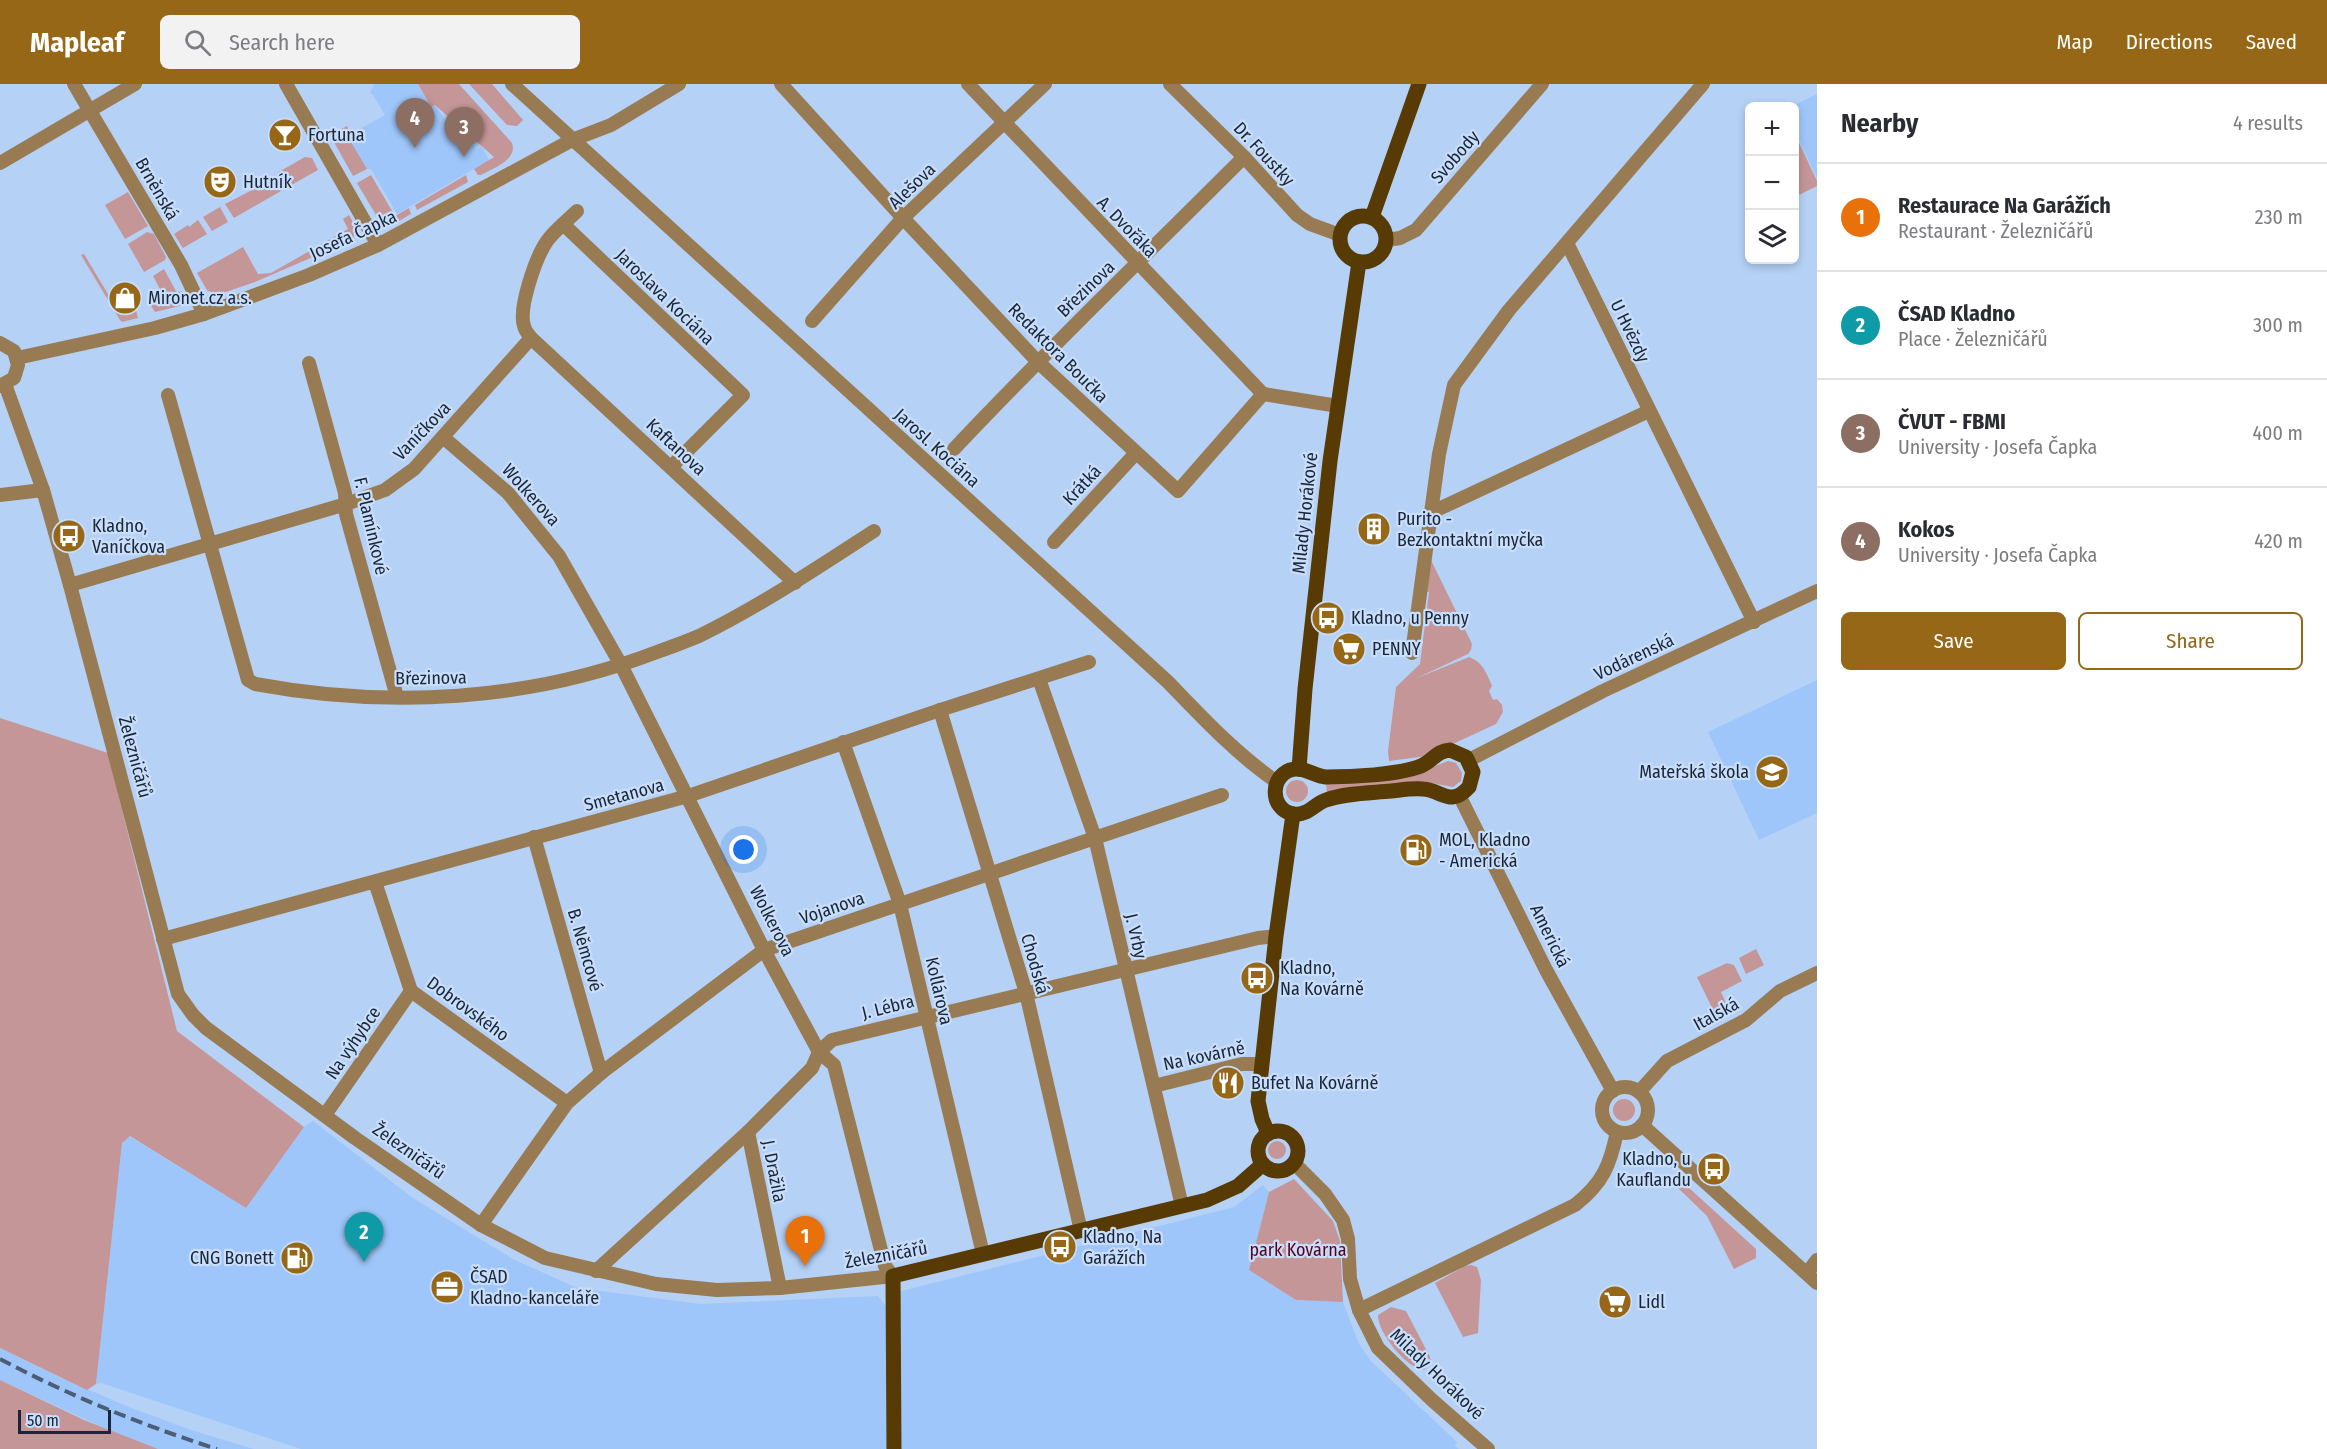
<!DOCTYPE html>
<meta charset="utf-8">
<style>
:root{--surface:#fff;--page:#f2f2f3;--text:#2b2b33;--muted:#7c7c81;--line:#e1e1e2;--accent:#956716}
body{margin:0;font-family:"Fira Sans Condensed",sans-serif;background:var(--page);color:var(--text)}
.controls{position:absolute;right:18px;top:18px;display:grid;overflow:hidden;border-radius:9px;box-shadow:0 3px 9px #0003}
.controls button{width:54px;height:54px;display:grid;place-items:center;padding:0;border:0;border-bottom:2px solid var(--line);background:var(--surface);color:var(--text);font:30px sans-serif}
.scale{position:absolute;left:18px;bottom:15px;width:93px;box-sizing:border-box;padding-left:6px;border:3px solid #192638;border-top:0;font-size:16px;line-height:21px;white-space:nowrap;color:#192638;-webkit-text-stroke:4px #c9defa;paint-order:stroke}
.you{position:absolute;left:744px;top:766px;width:21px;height:21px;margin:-15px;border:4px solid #fff;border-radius:50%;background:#1a73e8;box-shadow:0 0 0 9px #1a73e833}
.badge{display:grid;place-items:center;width:39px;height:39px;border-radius:50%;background:var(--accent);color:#fff;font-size:20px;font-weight:700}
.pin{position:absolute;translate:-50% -50px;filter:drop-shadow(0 2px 3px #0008)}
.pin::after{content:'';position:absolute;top:32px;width:21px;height:18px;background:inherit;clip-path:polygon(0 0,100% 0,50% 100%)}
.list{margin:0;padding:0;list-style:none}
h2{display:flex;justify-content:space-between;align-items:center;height:78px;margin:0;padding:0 24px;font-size:26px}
h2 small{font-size:20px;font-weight:400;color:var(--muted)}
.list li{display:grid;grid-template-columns:39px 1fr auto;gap:18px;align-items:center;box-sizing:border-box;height:108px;padding:0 24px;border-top:2px solid var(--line)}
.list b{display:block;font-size:22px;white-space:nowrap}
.list p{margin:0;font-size:20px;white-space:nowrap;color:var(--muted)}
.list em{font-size:20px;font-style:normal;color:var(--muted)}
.actions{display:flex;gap:12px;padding:18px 24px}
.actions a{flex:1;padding:14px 0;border:2px solid var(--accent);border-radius:9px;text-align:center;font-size:21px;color:var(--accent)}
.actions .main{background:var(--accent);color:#fff}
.icon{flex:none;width:33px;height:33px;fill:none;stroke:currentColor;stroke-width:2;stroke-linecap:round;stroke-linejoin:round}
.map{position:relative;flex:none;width:1817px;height:1365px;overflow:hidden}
header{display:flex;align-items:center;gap:36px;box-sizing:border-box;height:84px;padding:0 30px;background:var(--accent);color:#fff}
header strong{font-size:28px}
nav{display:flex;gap:33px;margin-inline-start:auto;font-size:21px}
.search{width:420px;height:54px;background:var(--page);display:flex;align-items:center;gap:15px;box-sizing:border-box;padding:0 21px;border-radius:9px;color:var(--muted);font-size:22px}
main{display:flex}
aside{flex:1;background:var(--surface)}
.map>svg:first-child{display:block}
</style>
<header>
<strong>Mapleaf</strong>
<div class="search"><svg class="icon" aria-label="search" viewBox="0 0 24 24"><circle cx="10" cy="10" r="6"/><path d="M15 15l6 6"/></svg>Search here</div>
<nav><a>Map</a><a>Directions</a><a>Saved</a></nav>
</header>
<main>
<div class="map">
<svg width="1817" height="1365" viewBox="0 0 1817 1365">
<rect width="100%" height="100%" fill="#b5d1f6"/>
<g fill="#9fc6fa">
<path d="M 374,0 L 418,0 L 430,23 L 435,21 L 446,37 L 450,35 L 461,51 L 466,49 L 476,66 L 482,63 L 489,76 L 397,130 L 371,85 L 367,85 L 347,52 L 385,31 L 373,11 L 370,9 Z"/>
<path d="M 1817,10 L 1817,94 L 1795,47 L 1794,22 L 1792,22 Z"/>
<path d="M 1817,596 L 1817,729 L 1759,756 L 1708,648 Z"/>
<path d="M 313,1037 L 413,1114 L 513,1175 L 577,1204 L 701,1220 L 878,1212 L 887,1224 L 887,1365 L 301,1365 L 101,1299 L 96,1300 L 122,1059 L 129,1052 L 246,1124 L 304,1043 Z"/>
<path d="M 1263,1101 L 1269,1108 L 1249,1186 L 1296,1216 L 1343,1218 L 1359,1260 L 1371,1277 L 1457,1358 L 1455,1362 L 1459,1365 L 900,1365 L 898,1208 L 1234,1123 Z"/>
<path d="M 0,1264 L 59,1293 L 129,1323 L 194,1347 L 254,1365 L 158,1365 L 117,1350 L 0,1296 Z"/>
</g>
<g fill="#c59698">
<path d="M 418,0 L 459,0 L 512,59 C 518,76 493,84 481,91 L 478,91 L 474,85 L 494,73 L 435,21 L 431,23 Z"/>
<path d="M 469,0 L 492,0 L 523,36 L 517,42 L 507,41 Z"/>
<path d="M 347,42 L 351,50 L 348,53 L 367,85 L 353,92 L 330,51 Z"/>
<path d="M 1794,48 L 1817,97 L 1817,102 L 1795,113 Z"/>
<path d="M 305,73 L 312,74 L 318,86 L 286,104 L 277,89 Z"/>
<path d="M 371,91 L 395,132 L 409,124 L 411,130 C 400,136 390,145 379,136 L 357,99 Z"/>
<path d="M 466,91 L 468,98 L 417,126 L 415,121 Z"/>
<path d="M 271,92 L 281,107 L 234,134 L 225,120 L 258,103 L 257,101 Z"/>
<path d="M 128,108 L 148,142 L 125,155 L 105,121 Z"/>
<path d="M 220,123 L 228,138 L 212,147 L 203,133 Z"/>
<path d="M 349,131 L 357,146 L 352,156 L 255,198 L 217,211 L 207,206 L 197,189 L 243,163 L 258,190 L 271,189 L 348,145 L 343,135 Z"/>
<path d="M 198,136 L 207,150 L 183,164 L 174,150 L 188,141 L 189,143 Z"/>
<path d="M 147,148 L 154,150 L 166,173 L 165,176 L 144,188 L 128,160 Z"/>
<path d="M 84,170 L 118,227 L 125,229 L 135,223 L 138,234 L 122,238 L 120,236 L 81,171 Z"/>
<path d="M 164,185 L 177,209 L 182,207 L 185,214 L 180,222 L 155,228 L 147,216 L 161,207 L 153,192 Z"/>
<path d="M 1430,474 L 1472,560 L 1471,566 L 1468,570 L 1417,594 L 1469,573 C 1482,577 1487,590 1492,602 L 1489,607 L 1493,616 L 1497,615 L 1502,621 L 1503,628 L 1496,640 L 1427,672 L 1389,677 L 1388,667 L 1396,603 L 1420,580 L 1429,508 L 1422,507 Z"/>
<path d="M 0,634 L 108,669 L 177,947 L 304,1043 L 246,1124 L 130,1052 L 122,1059 L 96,1300 L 87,1306 L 0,1264 Z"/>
<path d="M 1448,677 L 1456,679 L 1462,689 L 1461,697 L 1453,703 L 1431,699 L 1327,710 L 1326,699 L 1420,688 Z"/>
<circle cx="1297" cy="707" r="11"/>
<path d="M 1756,865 L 1764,881 L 1746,890 L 1739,874 Z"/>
<path d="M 1727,879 L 1734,881 L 1742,897 L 1721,908 L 1729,926 L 1716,932 L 1697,893 Z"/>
<circle cx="1624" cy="1026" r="11"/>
<circle cx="1277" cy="1066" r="9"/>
<path d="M 1677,1093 L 1756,1165 L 1756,1174 L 1734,1185 L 1707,1132 L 1673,1099 Z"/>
<path d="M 1294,1095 L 1333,1137 L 1340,1157 L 1343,1218 L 1296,1216 L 1249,1186 L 1269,1108 Z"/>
<path d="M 1471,1181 L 1477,1183 L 1481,1196 L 1478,1249 L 1463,1253 L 1435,1199 L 1465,1182 Z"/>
<path d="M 1391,1223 L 1406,1227 L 1430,1273 L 1431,1278 L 1424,1286 C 1407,1285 1377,1248 1378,1231 Z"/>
<path d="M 0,1296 L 84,1336 L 158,1365 L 0,1365 Z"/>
</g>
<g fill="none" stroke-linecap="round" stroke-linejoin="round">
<g stroke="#987b52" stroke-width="14">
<path d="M 74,0 L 181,181 L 204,230"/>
<path d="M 286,0 L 378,161"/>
<path d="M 512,0 L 1168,598 C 1202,633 1236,670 1277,698"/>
<path d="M 781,0 L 903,134 L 1037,277 L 1178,407 L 1263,310"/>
<path d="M 968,0 L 1263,310"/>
<path d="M 1170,0 L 1244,73 L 1297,131 L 1310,140 L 1340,151"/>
<path d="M 0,79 L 135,0"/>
<path d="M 577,127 C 567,137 555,146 547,157 C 536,173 518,224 524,242 C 525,247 529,251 531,254 L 795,499"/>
<path d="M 563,140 L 743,311 L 671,383"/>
<path d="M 1387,156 L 1400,154 L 1416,146 L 1542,0"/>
<path d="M 1567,159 L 1754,538"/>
<path d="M 812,237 L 903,134 L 1045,0"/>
<path d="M 0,259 L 14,267 L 18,281 L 14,294 L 0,302"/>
<path d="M 17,274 L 155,244 L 204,230 L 309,191 L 378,161 L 572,56 L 611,41 L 679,0"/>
<path d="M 309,279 L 345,409 L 346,430 L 397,613"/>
<path d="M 5,300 L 43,406 L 70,501 L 178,910 L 193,931 L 206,944 L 355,1054 L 481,1141 L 545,1174 L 656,1200 L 717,1206 L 780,1204 L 893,1192"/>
<path d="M 1263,310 L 1338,322"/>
<path d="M 168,311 L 248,596 L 255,600 C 389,625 529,617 657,568 C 671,563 685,558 699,552 C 760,522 817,484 874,447"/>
<path d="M 444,354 L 508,409 L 559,472 L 621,581 L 764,866 L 819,968 L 834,981 L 885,1182 L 893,1192"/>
<path d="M 954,365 C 1048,265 1147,170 1244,73"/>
<path d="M 0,411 L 43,406"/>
<path d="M 1430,429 L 1649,327"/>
<path d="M 1054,458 L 1136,369"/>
<path d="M 70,501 L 346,420 L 385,406 L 414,385 L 531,254"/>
<path d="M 1412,569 L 1439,370 L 1454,301 L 1509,226 L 1703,0"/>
<path d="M 1039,595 L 1095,754 L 1182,1122"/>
<path d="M 940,626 L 1026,909 L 1081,1147"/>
<path d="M 843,658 L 900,820 L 983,1170"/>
<path d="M 1469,676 L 1603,607 L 1817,507"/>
<path d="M 1459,711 L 1546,886 L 1613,1007"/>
<path d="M 534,753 L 601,989"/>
<path d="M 375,798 L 411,907 L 567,1019"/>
<path d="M 163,855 L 688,712 L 940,626 L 1089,578"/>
<path d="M 1154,1002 L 1242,980 L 1262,980"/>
<circle cx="1625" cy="1026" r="23"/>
<path d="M 1639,1008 L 1667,977 L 1746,936 L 1780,907 L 1817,889"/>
<path d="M 325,1031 L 411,907"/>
<path d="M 1642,1041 L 1817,1199"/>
<path d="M 748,1048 L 780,1204"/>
<path d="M 1294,1079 L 1325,1110 L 1343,1136 L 1348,1155 L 1350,1195 L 1359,1226 L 1378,1264 L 1432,1316 L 1488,1365"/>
<path d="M 481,1141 L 567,1019 L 601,989 L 764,866 L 1222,711"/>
<path d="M 596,1187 L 748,1048 L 812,984 L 819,968 L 832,956 L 1258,854 L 1276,852"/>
<path d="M 1807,1189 L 1817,1176"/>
<path d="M 1359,1226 L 1575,1121 C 1603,1099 1610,1081 1617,1048"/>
</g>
<g stroke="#583a04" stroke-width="15">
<circle cx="1363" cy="155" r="23"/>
<path d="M 1372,133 L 1419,0"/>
<path d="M 1450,666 L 1466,673 L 1473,688 L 1469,703 C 1450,724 1442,706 1423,705 C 1412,704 1401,706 1391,707 C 1370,709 1346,709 1326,716 C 1314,720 1308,732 1293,730 C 1268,725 1270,688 1295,685 C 1306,684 1315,692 1326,693 C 1352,693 1397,691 1421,682 C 1433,677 1436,667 1450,666 Z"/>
<path d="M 1299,685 L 1305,605 L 1330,377 L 1359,178"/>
<circle cx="1278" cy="1067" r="20"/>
<path d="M 1268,1049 L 1262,1035 L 1258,1017 L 1276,852 L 1293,730"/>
<path d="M 894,1365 L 893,1192 L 1207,1116 L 1238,1102 L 1263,1080"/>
</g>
<path stroke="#4c5e76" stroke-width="4" stroke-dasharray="12 6" stroke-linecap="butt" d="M 0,1275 C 70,1312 142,1341 217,1365"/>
</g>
<defs>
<symbol id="bar-disc" viewBox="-11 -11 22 22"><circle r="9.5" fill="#956716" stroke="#c9defa"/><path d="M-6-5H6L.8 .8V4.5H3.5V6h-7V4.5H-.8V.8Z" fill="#fff"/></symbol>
<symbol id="theatre-disc" viewBox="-11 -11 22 22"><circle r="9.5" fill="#956716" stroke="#c9defa"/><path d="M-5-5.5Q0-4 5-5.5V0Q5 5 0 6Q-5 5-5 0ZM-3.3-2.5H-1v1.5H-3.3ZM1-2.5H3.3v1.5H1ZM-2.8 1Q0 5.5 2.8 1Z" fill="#fff"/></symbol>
<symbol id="shop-disc" viewBox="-11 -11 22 22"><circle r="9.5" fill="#956716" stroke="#c9defa"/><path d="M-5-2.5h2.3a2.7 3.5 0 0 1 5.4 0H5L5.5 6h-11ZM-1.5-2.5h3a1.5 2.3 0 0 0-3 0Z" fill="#fff"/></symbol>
<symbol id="building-disc" viewBox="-11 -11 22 22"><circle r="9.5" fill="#956716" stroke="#c9defa"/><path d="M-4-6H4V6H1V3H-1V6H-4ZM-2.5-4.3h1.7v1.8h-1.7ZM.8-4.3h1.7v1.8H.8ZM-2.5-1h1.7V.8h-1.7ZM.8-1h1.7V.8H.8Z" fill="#fff"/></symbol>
<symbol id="bus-disc" viewBox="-11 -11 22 22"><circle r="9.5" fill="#956716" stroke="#c9defa"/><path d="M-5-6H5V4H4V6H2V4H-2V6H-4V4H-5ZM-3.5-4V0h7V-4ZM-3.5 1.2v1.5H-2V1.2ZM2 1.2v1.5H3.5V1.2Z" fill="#fff"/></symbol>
<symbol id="supermarket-disc" viewBox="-11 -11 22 22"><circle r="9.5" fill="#956716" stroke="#c9defa"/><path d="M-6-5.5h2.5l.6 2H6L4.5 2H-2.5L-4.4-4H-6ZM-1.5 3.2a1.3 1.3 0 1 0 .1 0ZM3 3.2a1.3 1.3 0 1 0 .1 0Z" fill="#fff"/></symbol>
<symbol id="school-disc" viewBox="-11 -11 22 22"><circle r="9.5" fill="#956716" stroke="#c9defa"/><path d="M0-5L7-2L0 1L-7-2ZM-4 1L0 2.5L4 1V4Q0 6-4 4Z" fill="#fff"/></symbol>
<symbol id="fuel-disc" viewBox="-11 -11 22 22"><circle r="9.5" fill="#956716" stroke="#c9defa"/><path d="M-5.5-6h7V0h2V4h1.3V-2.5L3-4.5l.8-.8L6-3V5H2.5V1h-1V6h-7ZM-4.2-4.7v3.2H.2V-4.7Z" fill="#fff"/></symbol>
<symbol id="restaurant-disc" viewBox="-11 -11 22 22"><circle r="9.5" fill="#956716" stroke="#c9defa"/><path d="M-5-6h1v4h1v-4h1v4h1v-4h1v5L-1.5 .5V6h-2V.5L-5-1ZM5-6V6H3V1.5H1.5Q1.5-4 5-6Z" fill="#fff"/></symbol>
<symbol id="office-disc" viewBox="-11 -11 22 22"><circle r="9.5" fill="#956716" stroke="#c9defa"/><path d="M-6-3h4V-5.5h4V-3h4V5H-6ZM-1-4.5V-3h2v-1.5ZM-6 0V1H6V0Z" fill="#fff"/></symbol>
</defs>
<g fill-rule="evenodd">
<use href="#bar-disc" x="266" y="32" width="38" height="38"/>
<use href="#theatre-disc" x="201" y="79" width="38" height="38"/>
<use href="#shop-disc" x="106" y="195" width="38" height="38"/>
<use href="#building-disc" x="1355" y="426" width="38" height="38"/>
<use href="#bus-disc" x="50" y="433" width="38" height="38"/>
<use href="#bus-disc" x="1309" y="515" width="38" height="38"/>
<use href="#supermarket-disc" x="1330" y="546" width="38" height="38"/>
<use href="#school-disc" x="1753" y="669" width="38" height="38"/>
<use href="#fuel-disc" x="1397" y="747" width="38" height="38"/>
<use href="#bus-disc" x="1238" y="875" width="38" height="38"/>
<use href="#restaurant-disc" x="1209" y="980" width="38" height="38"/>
<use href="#bus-disc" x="1695" y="1066" width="38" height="38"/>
<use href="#bus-disc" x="1041" y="1144" width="38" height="38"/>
<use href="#fuel-disc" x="278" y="1155" width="38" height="38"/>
<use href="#office-disc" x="428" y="1184" width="38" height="38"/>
<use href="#supermarket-disc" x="1596" y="1199" width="38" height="38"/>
</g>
<g text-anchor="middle" stroke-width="4.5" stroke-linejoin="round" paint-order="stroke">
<g font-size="18" fill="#192638" stroke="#c9defa" text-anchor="start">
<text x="308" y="57">Fortuna</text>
<text x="243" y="104">Hutník</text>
<text x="148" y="220">Mironet.cz a.s.</text>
<text x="1397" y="441">Purito -<tspan x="1397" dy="21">Bezkontaktní myčka</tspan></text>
<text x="92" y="448">Kladno,<tspan x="92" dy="21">Vaníčkova</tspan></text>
<text x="1351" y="540">Kladno, u Penny</text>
<text x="1372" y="571">PENNY</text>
<text x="1749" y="694" text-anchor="end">Mateřská škola</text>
<text x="1439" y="762">MOL, Kladno<tspan x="1439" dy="21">- Americká</tspan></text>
<text x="1280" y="890">Kladno,<tspan x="1280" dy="21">Na Kovárně</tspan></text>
<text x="1251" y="1005">Bufet Na Kovárně</text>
<text x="1691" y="1081" text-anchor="end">Kladno, u<tspan x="1691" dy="21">Kauflandu</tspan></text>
<text x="1083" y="1159">Kladno, Na<tspan x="1083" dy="21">Garážích</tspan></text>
<text x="274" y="1180" text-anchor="end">CNG Bonett</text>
<text x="470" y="1199">ČSAD<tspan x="470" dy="21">Kladno-kanceláře</tspan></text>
<text x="1638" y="1224">Lidl</text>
</g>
<g font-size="18" fill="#192638" stroke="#c9defa">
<text transform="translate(1264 70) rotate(47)" y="6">Dr. Foustky</text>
<text transform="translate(1455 73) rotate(-49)" y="6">Svobody</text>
<text transform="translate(912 102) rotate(-44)" y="6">Alešova</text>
<text transform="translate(157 105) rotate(60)" y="6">Brněnská</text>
<text transform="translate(1127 143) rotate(46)" y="6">A. Dvořáka</text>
<text transform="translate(353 151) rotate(-25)" y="6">Josefa Čapka</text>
<text transform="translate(1086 205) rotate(-44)" y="6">Březinova</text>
<text transform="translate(665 213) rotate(44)" y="6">Jaroslava Kociána</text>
<text transform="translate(1630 247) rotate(64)" y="6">U Hvězdy</text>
<text transform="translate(1058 269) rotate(45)" y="6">Redaktora Boučka</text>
<text transform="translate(422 347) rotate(-46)" y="6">Vaníčkova</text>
<text transform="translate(676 363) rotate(43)" y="6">Kaftanova</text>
<text transform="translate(937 364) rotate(42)" y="6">Jarosl. Kociána</text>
<text transform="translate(1082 401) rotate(-47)" y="6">Krátká</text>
<text transform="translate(531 411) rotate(48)" y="6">Wolkerova</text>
<text transform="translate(1305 429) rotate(-84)" y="6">Milady Horákové</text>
<text transform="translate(371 442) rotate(77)" y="6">F. Plamínkové</text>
<text transform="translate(1634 573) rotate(-25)" y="6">Vodárenská</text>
<text transform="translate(431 594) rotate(-1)" y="6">Březinova</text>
<text transform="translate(135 673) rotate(75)" y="6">Železničářů</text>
<text transform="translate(624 711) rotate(-15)" y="6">Smetanova</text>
<text transform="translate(832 824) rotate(-19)" y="6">Vojanova</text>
<text transform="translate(772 837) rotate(63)" y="6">Wolkerova</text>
<text transform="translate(1136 852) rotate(77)" y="6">J. Vrby</text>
<text transform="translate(1550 852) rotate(64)" y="6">Americká</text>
<text transform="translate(585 866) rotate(74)" y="6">B. Němcové</text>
<text transform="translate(1035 880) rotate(74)" y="6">Chodská</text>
<text transform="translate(939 907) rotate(77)" y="6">Kollárova</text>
<text transform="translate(888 923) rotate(-14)" y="6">J. Lébra</text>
<text transform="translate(468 925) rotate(36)" y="6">Dobrovského</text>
<text transform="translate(1716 930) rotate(-29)" y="6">Italská</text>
<text transform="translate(353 959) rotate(-56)" y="6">Na výhybce</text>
<text transform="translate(1204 972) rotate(-12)" y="6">Na kovárně</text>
<text transform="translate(409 1067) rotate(35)" y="6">Železničářů</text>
<text transform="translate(774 1087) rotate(79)" y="6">J. Dražila</text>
<text transform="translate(886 1171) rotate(-10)" y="6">Železničářů</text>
<text transform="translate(1437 1290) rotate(44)" y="6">Milady Horákové</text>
</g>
<g font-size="18" fill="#5b0019" stroke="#c9defa">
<text x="1298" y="1172">park Kovárna</text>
</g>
</g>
</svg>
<div class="controls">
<button>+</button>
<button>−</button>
<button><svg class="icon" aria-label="layers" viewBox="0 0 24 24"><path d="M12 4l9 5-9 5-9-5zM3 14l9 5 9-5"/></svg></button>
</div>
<div class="scale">50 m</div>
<div class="you"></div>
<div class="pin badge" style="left:805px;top:1182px;background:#e8710a">1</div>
<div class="pin badge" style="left:364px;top:1178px;background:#0f9aa8">2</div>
<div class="pin badge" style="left:464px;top:73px;background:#8d6e63">3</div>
<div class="pin badge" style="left:415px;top:64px;background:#8d6e63">4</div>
</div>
<aside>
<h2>Nearby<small>4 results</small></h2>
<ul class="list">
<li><span class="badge" style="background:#e8710a">1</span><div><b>Restaurace Na Garážích</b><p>Restaurant · Železničářů</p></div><em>230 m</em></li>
<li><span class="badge" style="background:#0f9aa8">2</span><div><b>ČSAD Kladno</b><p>Place · Železničářů</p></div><em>300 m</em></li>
<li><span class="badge" style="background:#8d6e63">3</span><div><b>ČVUT - FBMI</b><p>University · Josefa Čapka</p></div><em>400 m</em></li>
<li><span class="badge" style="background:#8d6e63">4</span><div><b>Kokos</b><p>University · Josefa Čapka</p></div><em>420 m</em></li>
</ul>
<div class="actions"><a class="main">Save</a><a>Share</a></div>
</aside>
</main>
